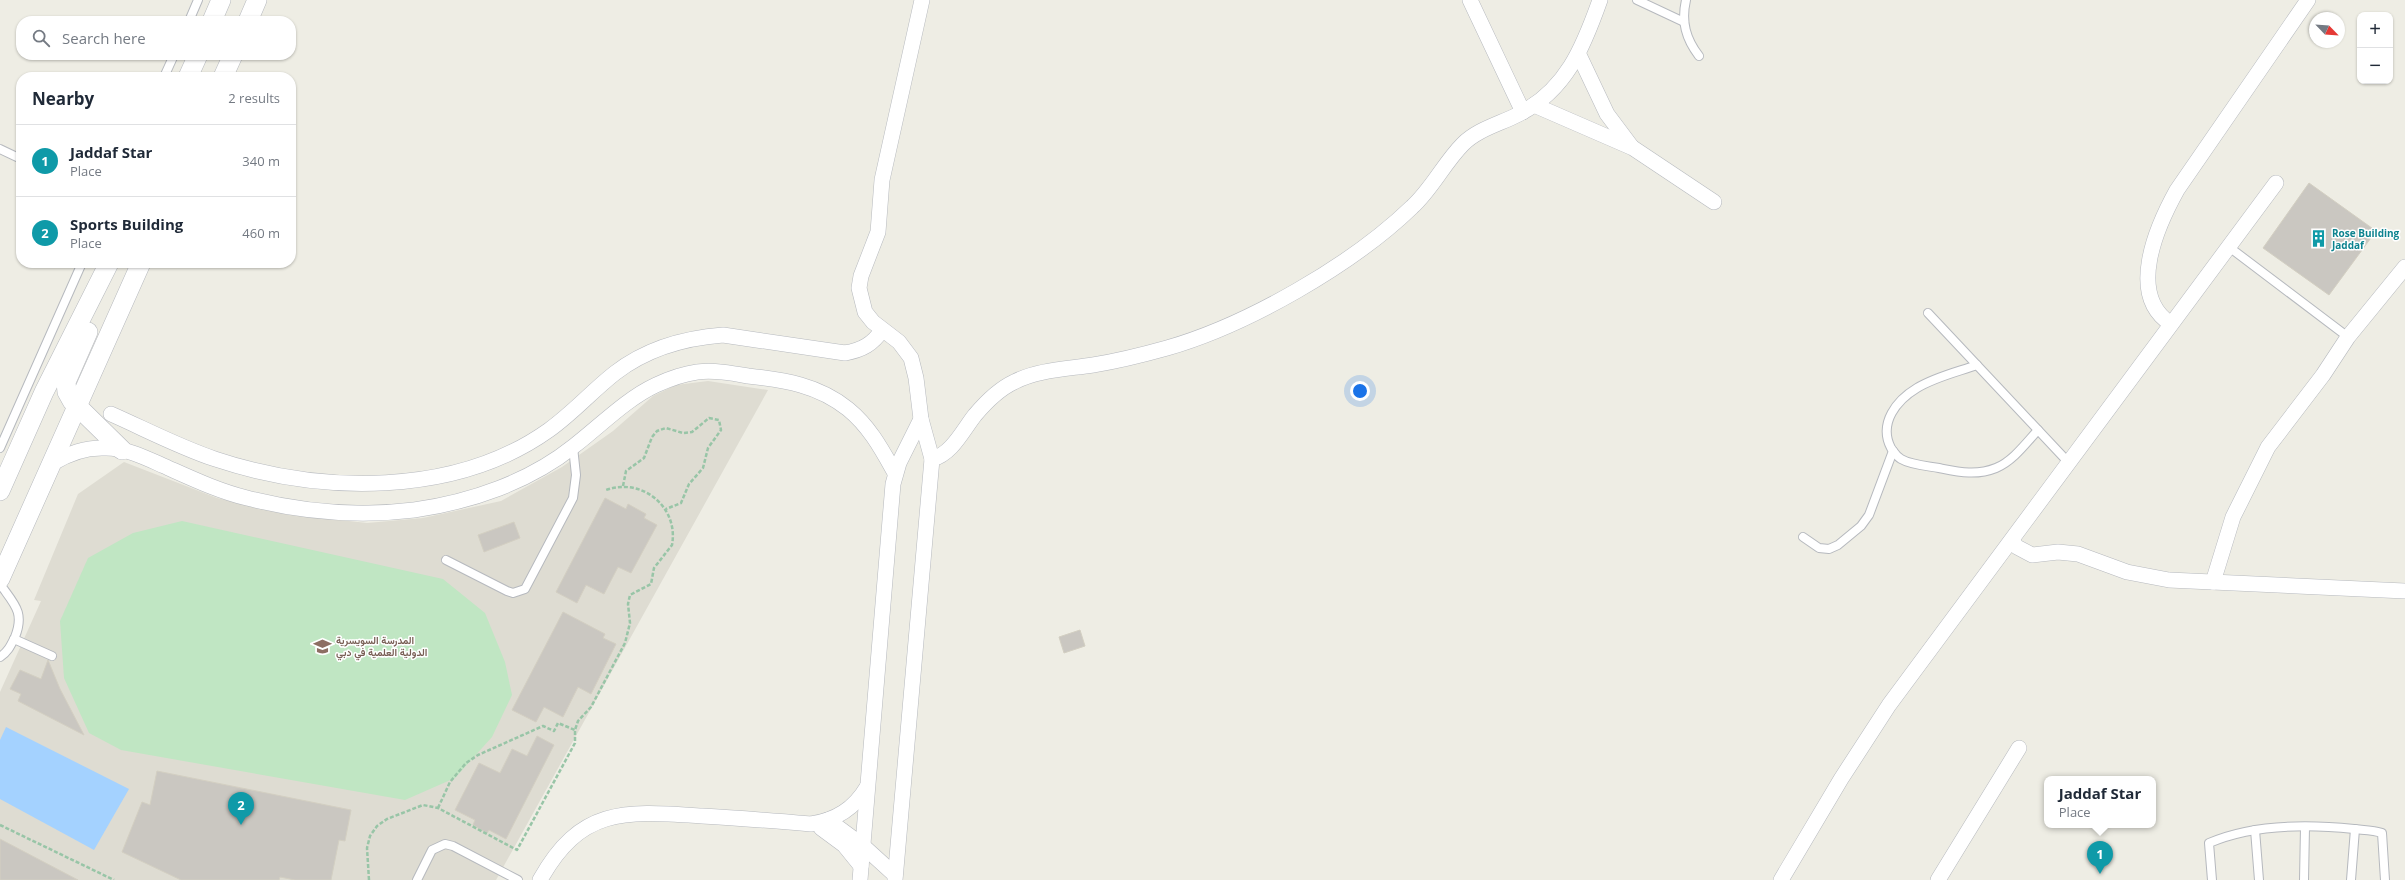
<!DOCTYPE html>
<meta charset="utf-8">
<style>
:root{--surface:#fff;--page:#f6f6f7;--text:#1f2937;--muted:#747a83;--line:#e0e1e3;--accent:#e84930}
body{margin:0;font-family:"Open Sans",Vazirmatn,sans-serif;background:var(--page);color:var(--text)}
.controls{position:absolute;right:12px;top:12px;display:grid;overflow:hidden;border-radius:8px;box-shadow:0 1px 3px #0004}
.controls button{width:36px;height:36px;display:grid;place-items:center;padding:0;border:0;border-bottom:1px solid var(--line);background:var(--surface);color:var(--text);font:20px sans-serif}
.compass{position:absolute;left:2309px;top:12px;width:36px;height:36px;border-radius:50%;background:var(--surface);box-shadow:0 1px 3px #0004;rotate:115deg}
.you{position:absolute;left:1360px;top:391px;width:14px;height:14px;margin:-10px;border:3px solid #fff;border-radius:50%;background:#1a73e8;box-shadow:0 0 0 6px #1a73e833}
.badge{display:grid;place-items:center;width:26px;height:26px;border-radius:50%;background:var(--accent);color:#fff;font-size:13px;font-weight:700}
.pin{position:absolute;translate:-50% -33px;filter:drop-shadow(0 1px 2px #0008)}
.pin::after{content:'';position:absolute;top:21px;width:14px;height:12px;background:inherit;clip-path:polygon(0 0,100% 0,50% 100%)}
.popup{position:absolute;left:2044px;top:776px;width:112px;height:52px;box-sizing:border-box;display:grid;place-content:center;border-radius:8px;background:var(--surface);filter:drop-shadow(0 1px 3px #0005);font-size:13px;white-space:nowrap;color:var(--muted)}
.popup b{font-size:15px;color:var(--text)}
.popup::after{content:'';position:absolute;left:50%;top:100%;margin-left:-8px;border:8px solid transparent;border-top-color:var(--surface)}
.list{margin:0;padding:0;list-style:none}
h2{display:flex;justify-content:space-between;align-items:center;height:52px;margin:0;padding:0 16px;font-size:17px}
h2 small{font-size:13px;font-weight:400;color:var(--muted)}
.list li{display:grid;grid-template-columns:26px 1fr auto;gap:12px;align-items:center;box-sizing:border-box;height:72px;padding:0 16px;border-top:1px solid var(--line)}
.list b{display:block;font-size:15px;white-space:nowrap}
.list p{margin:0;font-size:13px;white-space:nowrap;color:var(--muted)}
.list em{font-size:13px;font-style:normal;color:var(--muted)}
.icon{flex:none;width:22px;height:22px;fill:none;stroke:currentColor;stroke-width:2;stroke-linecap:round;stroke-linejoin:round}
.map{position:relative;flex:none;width:2405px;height:880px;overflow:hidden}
.search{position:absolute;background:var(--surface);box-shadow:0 1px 3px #0004;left:16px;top:16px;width:280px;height:44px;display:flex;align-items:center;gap:10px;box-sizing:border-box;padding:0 14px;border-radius:16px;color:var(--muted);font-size:15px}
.panel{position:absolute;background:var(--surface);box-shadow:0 1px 3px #0004;left:16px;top:72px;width:280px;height:196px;border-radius:16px}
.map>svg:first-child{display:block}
</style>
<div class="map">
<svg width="2405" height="880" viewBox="0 0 2405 880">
<rect width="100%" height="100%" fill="#eeede4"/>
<path fill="#dedcd2" d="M 708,381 L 768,390 L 496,880 L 0,880 L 0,692 L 41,601 L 34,600 L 78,494 L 124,462 L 217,498 L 295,515 L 367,523 L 423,518 L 501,501 L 562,467 L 613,431 L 653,396 L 676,385 Z"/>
<path fill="#c0e6c3" d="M 182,521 L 443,579 L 485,613 L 505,662 L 512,695 L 492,737 L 455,778 L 405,800 L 121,750 L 89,733 L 64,678 L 60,621 L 88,558 L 133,533 Z"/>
<path fill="#a4d2ff" d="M 6,727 L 129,789 L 94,850 L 0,799 L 0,740 Z"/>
<g fill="#cac7c1" stroke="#d3cfc2">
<path d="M 2309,183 L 2376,231 L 2329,295 L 2263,248 Z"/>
<path d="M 605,498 L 626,509 L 628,504 L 646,514 L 644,518 L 657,525 L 631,573 L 618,567 L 604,594 L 586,585 L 577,603 L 556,592 Z"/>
<path d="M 514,522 L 520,538 L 484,552 L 478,535 Z"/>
<path d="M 563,612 L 605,634 L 603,638 L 616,644 L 591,694 L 578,687 L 563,717 L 544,707 L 536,722 L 512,710 Z"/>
<path d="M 1080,630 L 1085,646 L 1064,653 L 1059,637 Z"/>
<path d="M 48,660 L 60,689 L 84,735 L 18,701 L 21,694 L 10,689 L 20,670 L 41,679 Z"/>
<path d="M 537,736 L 554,745 L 506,839 L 489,830 L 487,833 L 473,825 L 475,820 L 455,810 L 479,763 L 500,773 L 512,749 L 527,756 Z"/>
<path d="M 157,771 L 351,810 L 345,841 L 339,840 L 331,880 L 295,880 L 280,877 L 279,880 L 181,880 L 122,852 L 142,802 L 150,805 Z"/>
<path d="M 0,839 L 78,880 L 0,880 Z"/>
</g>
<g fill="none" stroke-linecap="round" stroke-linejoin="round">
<defs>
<g id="service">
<path d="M 1637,0 L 1684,22"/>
<path d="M 1686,0 C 1681,22 1686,39 1699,56"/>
<path d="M 189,21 L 198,0"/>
<path d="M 164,77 L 174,55"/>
<path d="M 0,149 L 21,159"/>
<path d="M 2229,247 L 2348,337"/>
<path d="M 1928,313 L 2069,463"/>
<path d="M 1977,365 C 1957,372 1935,377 1917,388 C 1897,400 1878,423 1891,448 C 1894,452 1896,456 1901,459 C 1911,465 1928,466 1939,468 C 1959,472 1976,476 1996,468 C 2013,461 2026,443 2038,430"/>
<path d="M 0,448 L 82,263"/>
<path d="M 1803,537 L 1819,548 L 1829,549 L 1838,545 L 1861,526 L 1869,515 L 1893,451"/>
<path d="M 446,560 L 507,591 L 513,593 L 525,589 L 573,498 L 576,475 L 573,447"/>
<path d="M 0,584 C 14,604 25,612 15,637 C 11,645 8,652 0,657"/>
<path d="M 14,639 L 52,656"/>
<path d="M 2255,830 L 2259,880"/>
<path d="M 417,880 L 432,850 L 445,844 L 453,846 L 518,880"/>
<path d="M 2212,880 L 2209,843 C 2253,824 2306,824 2354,829 C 2363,830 2374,830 2382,833 L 2385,880"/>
<path d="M 2304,880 L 2305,827"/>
<path d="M 2351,880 L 2355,829"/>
</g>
<g id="minor">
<path d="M 1470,0 L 1523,112"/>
<path d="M 1579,55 L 1607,114 L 1631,146"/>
<path d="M 1534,105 L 1633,148 L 1714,202"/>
<path d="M 2171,324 C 2126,295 2157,226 2177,190 L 2308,0"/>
<path d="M 111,414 C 145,429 179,447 215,459 C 320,494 455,497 549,430 C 574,412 592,391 615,373 C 646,349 684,338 723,335 L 845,353 C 862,350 873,344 882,330"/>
<path d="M 932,459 C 952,454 963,430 975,415 C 986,402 999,389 1014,382 C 1037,370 1067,369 1093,365 C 1118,361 1142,355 1167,348 C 1247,325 1352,265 1412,207 C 1432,189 1444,163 1463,144 C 1478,129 1500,124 1519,114 C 1566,90 1583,48 1600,0"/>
<path d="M 53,463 C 69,453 86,447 106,448 C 126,448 146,458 164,466 C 191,478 218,491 247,498 C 302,512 358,517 414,510 C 471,502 529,482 574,446 C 600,426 626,399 656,385 C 669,379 683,374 697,372 C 714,370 731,373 748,376 C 785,380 818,385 848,409 C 870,427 882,450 895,473"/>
<path d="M 2012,541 L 2017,547 L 2032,555 L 2058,552 L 2078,554 L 2127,572 L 2169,580 L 2405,591"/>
<path d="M 2213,582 L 2233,517 L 2268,447 L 2323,375 L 2348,337 L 2405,267"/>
<path d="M 828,820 L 862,845 L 895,875"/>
<path d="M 821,828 L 844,845 L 861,866"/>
<path d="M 540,880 C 581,806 626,811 702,816 C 738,818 775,821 811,824 C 836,820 854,809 867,787"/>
<path d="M 860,880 L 893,484 L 899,463 L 921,419"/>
<path d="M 895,880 L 932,459 L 921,419 L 916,378 L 911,358 L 899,342 L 873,322 L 865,312 L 859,288 L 861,276 L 878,232 L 882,180 L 922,0"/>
<path d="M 1781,880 L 1841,779 L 1889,705 L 2276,183"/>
<path d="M 1938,880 L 2019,748"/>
</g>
<g id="tertiary">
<path d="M 212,21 L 221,0"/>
<path d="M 248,21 L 257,0"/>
<path d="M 188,77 L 198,55"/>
<path d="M 223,77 L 233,55"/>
<path d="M 88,332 L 66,382 L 67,392 L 72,401 L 122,450"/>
<path d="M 0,491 L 44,392 L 109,263"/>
<path d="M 0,579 L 141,263"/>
</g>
</defs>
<use href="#service" stroke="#b6b9be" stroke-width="10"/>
<use href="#minor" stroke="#b6b9be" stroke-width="16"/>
<use href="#tertiary" stroke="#b6b9be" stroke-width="20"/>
<g stroke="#98c5a7" stroke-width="2.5" stroke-dasharray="4 2" stroke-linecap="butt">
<path d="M 623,486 L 626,471 L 644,458 L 652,437 L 657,431 L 666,428 L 683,433 L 692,432 L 709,418 L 719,420 L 721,430 L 708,448 L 703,468 L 689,484 L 681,503 L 666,509"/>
<path d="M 438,808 L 450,782 L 466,763 L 478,755 L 543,726 L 554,731 L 558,723 L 575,730"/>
<path d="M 0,825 L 114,880"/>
<path d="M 369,880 L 367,848 L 370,836 L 377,826 L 387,819 L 423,805 L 438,808 L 517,850 L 575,743 L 575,730 L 578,721 L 591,707 L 625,643 L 630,623 L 628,604 L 630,595 L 651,584 L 654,568 L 672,545 C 679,507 642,477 606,490"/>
</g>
<use href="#service" stroke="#fff" stroke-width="8"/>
<use href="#minor" stroke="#fff" stroke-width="15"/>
<use href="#tertiary" stroke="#fff" stroke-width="19"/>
</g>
<defs>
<symbol id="building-bare" viewBox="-9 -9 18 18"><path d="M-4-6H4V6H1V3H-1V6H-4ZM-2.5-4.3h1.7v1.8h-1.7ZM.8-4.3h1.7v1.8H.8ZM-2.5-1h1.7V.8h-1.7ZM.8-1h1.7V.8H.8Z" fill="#0f9aa8" stroke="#fff" stroke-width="2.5" paint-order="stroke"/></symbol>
<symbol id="school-bare" viewBox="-9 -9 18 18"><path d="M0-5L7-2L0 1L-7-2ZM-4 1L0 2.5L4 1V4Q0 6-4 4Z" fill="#8d6e63" stroke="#fff" stroke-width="2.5" paint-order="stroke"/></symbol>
</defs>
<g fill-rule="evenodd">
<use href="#building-bare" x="2306" y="226" width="25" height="25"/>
<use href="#school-bare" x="310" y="634" width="25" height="25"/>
</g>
<g text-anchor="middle" stroke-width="3" stroke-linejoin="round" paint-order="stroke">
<g font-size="10" font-weight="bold" fill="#0d838f" stroke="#fff" text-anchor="start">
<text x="2332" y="237">Rose Building<tspan x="2332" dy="12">Jaddaf</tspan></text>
</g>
<g font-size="10" font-weight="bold" fill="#785e54" stroke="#fff" text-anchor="start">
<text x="336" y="644">المدرسة السويسرية<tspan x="336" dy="12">الدولية العلمية في دبي</tspan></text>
</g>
</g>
</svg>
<div class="controls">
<button>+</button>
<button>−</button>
</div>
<svg class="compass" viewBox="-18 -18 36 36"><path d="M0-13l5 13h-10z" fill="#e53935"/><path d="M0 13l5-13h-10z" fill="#747a83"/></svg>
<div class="you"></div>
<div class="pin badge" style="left:2100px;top:874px;background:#0f9aa8">1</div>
<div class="popup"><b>Jaddaf Star</b>Place</div>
<div class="pin badge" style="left:241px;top:825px;background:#0f9aa8">2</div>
<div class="search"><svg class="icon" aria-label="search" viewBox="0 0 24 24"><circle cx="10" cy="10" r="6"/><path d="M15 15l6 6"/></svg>Search here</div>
<section class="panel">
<h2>Nearby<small>2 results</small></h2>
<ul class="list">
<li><span class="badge" style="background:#0f9aa8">1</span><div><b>Jaddaf Star</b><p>Place</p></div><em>340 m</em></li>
<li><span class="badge" style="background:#0f9aa8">2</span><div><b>Sports Building</b><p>Place</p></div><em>460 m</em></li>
</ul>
</section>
</div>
